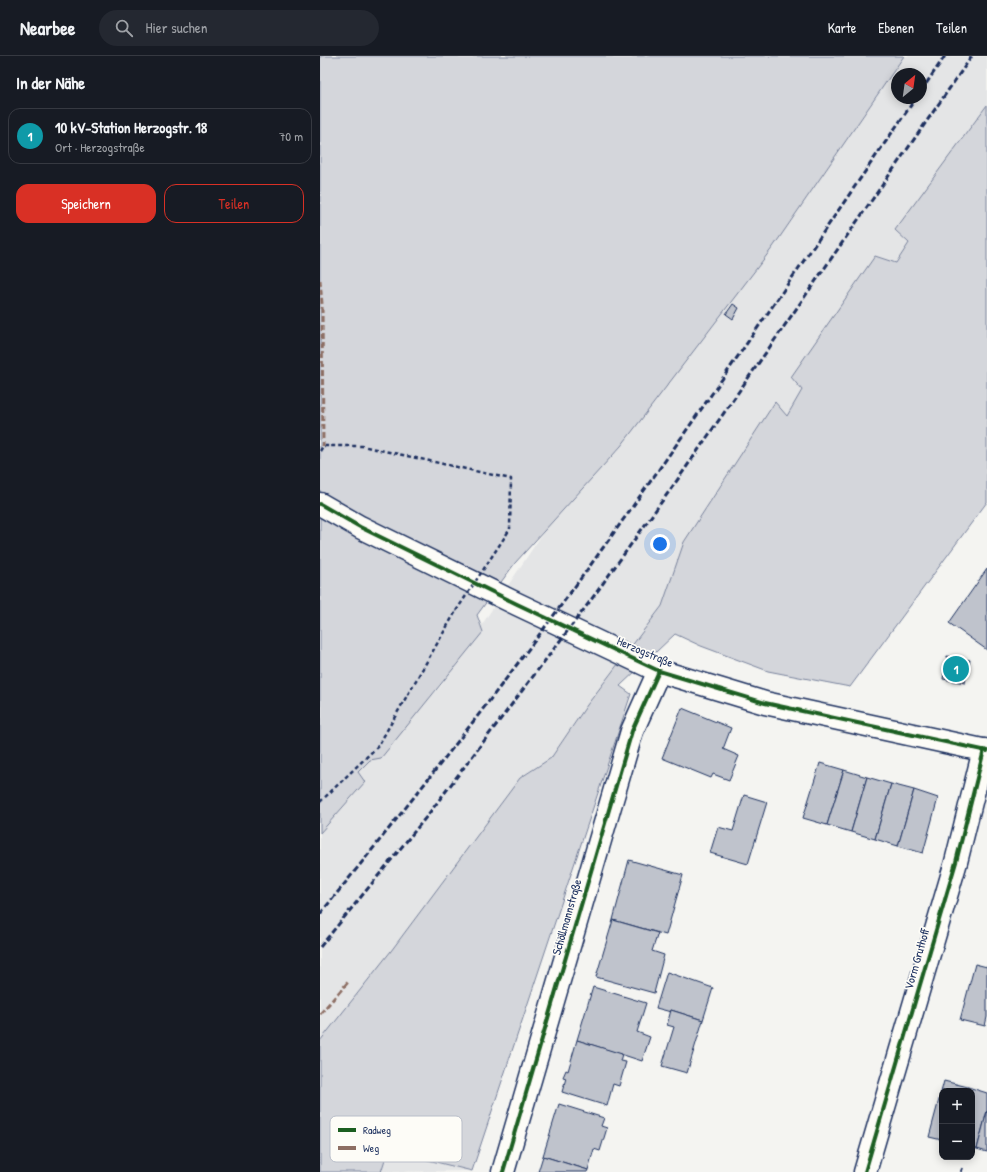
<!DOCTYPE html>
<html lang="de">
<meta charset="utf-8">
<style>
:root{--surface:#171b24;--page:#242831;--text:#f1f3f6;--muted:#9ea1a6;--line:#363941;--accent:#d93025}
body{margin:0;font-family:"Patrick Hand",sans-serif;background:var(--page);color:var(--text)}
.controls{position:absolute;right:12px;bottom:12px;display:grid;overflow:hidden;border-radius:8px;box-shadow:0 2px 10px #0003}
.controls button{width:36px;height:36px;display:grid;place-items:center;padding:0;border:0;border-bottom:1px solid var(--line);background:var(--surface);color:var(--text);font:20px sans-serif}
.compass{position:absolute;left:571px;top:12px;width:36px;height:36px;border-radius:50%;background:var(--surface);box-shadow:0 2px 10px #0003;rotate:29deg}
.you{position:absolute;left:340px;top:488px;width:14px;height:14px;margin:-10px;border:3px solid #fff;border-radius:50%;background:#1a73e8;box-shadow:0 0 0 6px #1a73e833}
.badge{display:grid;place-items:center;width:26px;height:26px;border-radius:50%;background:var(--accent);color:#fff;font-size:13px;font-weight:700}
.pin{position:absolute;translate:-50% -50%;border:2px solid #fff;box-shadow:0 1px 4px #0006}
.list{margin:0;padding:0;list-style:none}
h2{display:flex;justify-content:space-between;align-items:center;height:52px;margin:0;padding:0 16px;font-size:17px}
h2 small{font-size:13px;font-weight:400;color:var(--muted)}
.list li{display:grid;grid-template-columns:26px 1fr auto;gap:12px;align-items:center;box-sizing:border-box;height:56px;margin:0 8px 8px;padding:0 8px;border:1px solid var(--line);border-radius:12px}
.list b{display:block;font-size:15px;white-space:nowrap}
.list p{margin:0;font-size:13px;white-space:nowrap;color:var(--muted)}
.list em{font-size:13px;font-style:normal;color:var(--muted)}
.actions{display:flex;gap:8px;padding:12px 16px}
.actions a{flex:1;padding:9px 0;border:1px solid var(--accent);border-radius:12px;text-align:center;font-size:14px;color:var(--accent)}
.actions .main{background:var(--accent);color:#fff}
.icon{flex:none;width:22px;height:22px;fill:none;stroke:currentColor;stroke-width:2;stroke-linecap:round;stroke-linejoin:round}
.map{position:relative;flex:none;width:667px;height:1116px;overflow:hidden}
header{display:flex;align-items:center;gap:24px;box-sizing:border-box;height:56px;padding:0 20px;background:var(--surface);border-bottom:1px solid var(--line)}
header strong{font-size:19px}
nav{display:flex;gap:22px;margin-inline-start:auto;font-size:14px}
.search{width:280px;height:36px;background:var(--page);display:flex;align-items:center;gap:10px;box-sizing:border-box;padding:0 14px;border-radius:22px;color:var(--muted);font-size:15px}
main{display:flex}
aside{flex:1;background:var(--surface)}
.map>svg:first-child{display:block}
</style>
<header>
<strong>Nearbee</strong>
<div class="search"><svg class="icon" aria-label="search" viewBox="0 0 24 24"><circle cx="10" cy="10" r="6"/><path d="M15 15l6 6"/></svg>Hier suchen</div>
<nav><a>Karte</a><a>Ebenen</a><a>Teilen</a></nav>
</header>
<main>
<aside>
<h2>In der Nähe<small></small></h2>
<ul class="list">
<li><span class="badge" style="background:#0f9aa8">1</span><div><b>10 kV-Station Herzogstr. 18</b><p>Ort · Herzogstraße</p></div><em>70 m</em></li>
</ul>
<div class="actions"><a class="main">Speichern</a><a>Teilen</a></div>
</aside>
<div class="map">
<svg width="667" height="1116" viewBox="0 0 667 1116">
<rect width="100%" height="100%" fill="#f4f4f1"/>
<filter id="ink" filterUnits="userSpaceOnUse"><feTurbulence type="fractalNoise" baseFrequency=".025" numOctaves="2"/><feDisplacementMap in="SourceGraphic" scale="8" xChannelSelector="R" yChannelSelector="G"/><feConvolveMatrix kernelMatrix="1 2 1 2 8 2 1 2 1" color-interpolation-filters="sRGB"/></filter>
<g filter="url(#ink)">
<g fill="#e4e5e6" fill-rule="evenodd">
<path d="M 584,0 L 667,0 L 667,76 L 342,550 L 267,649 L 231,702 L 200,722 L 0,1027 L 0,752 L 121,630 L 259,423 L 420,206 L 453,191 ZM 577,18 L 601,18 L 601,42 L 577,42 Z"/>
<path d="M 68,1094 L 152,1115 L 61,1116 Z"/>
</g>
<g fill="#d4d6db" stroke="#78829c">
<path d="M 0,0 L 584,0 L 453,191 L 301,390 L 195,507 L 157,559 L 163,576 L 61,702 L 50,704 L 38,716 L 45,726 L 0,777 Z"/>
<path d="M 667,49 L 667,446 L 530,631 L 448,615 L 381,590 L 355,578 L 300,630 L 311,638 L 152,1115 L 68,1094 L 61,1116 L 0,1116 L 0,985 L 71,895 L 200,722 L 231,702 L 267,649 L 342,550 L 364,486 L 375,469 L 455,346 L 467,360 L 482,334 L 471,321 L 555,200 L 576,207 L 589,187 L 575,174 Z"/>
</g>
<g fill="#bfc3cc" stroke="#1b2f5e">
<path d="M 413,248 L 419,252 L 413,263 L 406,258 Z"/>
<path d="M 667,513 L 667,594 L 629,567 Z"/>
<path d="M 627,600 L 650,604 L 645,627 L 623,623 Z"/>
<path d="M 362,652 L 411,672 L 403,693 L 419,700 L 409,724 L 393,718 L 391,722 L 342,702 Z"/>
<path d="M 500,707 L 524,714 L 507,769 L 483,762 Z"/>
<path d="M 524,714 L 547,721 L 531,776 L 507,769 Z"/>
<path d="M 547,721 L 571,728 L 555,783 L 531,776 Z"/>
<path d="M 571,728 L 594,734 L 578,790 L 555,783 Z"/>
<path d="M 594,734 L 618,742 L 603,797 L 578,790 Z"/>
<path d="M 424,739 L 447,746 L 428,808 L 390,797 L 398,771 L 413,775 Z"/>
<path d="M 309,804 L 363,819 L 346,879 L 293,864 Z"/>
<path d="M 293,864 L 338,877 L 332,895 L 344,899 L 334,937 L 276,921 Z"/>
<path d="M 655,908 L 667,911 L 667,961 L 665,970 L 640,964 Z"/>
<path d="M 347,916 L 393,932 L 383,964 L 351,954 L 351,956 L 336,952 Z"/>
<path d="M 273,931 L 326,947 L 317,976 L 330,981 L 322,1005 L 257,984 Z"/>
<path d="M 351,954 L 383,964 L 367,1017 L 342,1010 L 354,971 L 347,969 Z"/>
<path d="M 257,984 L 302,998 L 300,1005 L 306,1006 L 299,1030 L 293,1028 L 287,1050 L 242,1036 L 246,1022 L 243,1021 L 246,1014 L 248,1015 Z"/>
<path d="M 624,1025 L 648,1031 L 647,1035 L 622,1035 L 622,1084 L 609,1081 Z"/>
<path d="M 648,1031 L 667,1037 L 667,1055 L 657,1093 L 652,1092 L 652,1035 L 647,1035 Z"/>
<path d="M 239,1048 L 284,1062 L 281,1070 L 287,1072 L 280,1095 L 274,1093 L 268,1114 L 223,1100 Z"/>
<path d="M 667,1055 L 667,1096 L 657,1093 Z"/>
<path d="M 223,1100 L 268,1114 L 267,1116 L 218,1116 Z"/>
</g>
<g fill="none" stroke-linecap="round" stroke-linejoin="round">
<defs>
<g id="street">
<path d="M 183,1116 L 312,675 L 339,615"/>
<path d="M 545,1116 L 636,806 L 664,694"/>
</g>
<path id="secondary" d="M 0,448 L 40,471 L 197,548 L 339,615 L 445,647 L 667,695"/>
</defs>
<use href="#street" stroke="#1b2f5e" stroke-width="25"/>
<use href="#secondary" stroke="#1b2f5e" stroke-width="25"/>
<g stroke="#1b2f5e" stroke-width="2.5" stroke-dasharray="4 3" stroke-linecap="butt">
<path d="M 0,395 L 3,390 L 42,390 L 191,423 L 190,473"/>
<path d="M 0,746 L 58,690 L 136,555"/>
<path d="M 641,1116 L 643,1111"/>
</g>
<use href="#street" stroke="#fdfcf7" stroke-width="22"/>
<use href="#secondary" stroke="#fdfcf7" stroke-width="22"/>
<g stroke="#1b2f5e" stroke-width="3" stroke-dasharray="6 3" stroke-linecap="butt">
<path d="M 601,35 L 625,0"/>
<path d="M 0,858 C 87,751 172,644 253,533 C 371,372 482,206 596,42"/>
<path d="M 0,891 L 107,760 L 271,544 L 358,423 L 652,0"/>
</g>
<path stroke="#1b2f5e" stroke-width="2.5" stroke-dasharray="4 3" stroke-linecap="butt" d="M 136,555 L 190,473"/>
<g stroke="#8d6e63" stroke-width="3" stroke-dasharray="6 3" stroke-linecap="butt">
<path d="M 0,224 L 2,248 L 3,390"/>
<path d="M 0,958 L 28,926"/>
</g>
<defs>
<g id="cycleway">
<path d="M 0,448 L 40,471 L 197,548 L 339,615 L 445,647 L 667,695"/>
<path d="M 183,1116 L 312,675 L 339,615"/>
<path d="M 545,1116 L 636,806 L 664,694"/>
</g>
</defs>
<use href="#cycleway" stroke="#fdfcf7" stroke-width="6"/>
<use href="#cycleway" stroke="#1b5e20" stroke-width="4"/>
</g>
</g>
<g text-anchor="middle" stroke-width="3.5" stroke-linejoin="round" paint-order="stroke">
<g font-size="12" fill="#1b2f5e" stroke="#fdfcf7">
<text transform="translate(325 596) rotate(23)" y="4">Herzogstraße</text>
<text transform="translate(247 861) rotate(-74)" y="4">Schöllmannstraße</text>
<text transform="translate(597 903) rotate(-74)" y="4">Vorm Gruthoff</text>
</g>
</g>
<rect x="10" y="1060" width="132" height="46" rx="6" fill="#fdfcf7" stroke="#b9bec9" stroke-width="1"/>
<rect x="18" y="1072" width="18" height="4" fill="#1b5e20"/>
<rect x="18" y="1090" width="18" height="4" fill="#8d6e63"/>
<g font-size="11" fill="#1b2f5e">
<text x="43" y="1078">Radweg</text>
<text x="43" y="1096">Weg</text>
</g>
</svg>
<div class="controls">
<button>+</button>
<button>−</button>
</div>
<svg class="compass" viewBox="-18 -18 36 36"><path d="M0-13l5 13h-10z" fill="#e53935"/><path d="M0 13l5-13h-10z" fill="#9ea1a6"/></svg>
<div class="you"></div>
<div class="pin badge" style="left:636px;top:613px;background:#0f9aa8">1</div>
</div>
</main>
